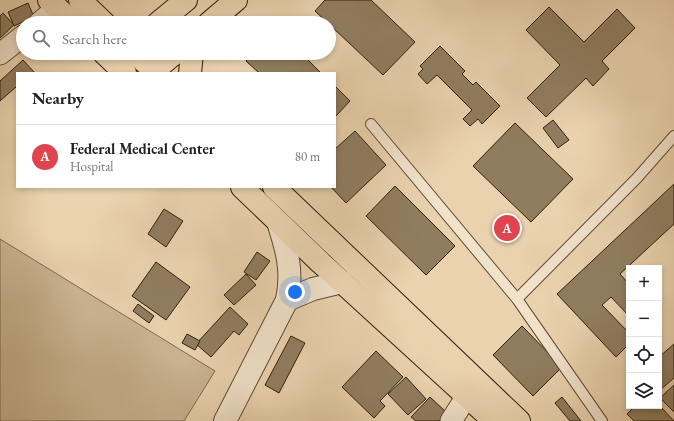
<!DOCTYPE html>
<meta charset="utf-8">
<style>
:root{--surface:#fff;--page:#f6f6f6;--text:#222;--muted:#767676;--line:#e0e0e0;--accent:#8f2418}
body{margin:0;font-family:"EB Garamond",serif;background:var(--page);color:var(--text)}
.controls{position:absolute;right:12px;bottom:12px;display:grid;overflow:hidden;border-radius:0px;box-shadow:0 2px 6px #0003}
.controls button{width:36px;height:36px;display:grid;place-items:center;padding:0;border:0;border-bottom:1px solid var(--line);background:var(--surface);color:var(--text);font:20px sans-serif}
.you{position:absolute;left:295px;top:292px;width:14px;height:14px;margin:-10px;border:3px solid #fff;border-radius:50%;background:#1a73e8;box-shadow:0 0 0 6px #1a73e833}
.badge{display:grid;place-items:center;width:26px;height:26px;border-radius:50%;background:var(--accent);color:#fff;font-size:13px;font-weight:700}
.pin{position:absolute;translate:-50% -50%;border:2px solid #fff;box-shadow:0 1px 4px #0006}
.list{margin:0;padding:0;list-style:none}
h2{display:flex;justify-content:space-between;align-items:center;height:52px;margin:0;padding:0 16px;font-size:17px}
h2 small{font-size:13px;font-weight:400;color:var(--muted)}
.list li{display:grid;grid-template-columns:26px 1fr auto;gap:12px;align-items:center;box-sizing:border-box;height:64px;padding:0 16px;border-top:1px solid var(--line)}
.list b{display:block;font-size:15px;white-space:nowrap}
.list p{margin:0;font-size:13px;white-space:nowrap;color:var(--muted)}
.list em{font-size:13px;font-style:normal;color:var(--muted)}
.icon{flex:none;width:22px;height:22px;fill:none;stroke:currentColor;stroke-width:2;stroke-linecap:round;stroke-linejoin:round}
.map{position:relative;flex:none;width:674px;height:421px;overflow:hidden}
.search{position:absolute;background:var(--surface);box-shadow:0 2px 6px #0003;left:16px;top:16px;width:320px;height:44px;display:flex;align-items:center;gap:10px;box-sizing:border-box;padding:0 14px;border-radius:22px;color:var(--muted);font-size:15px}
.panel{position:absolute;background:var(--surface);box-shadow:0 2px 6px #0003;left:16px;top:72px;width:320px;height:116px;border-radius:0px}
.map>svg:first-child{display:block}
</style>
<div class="map">
<svg width="674" height="421" viewBox="0 0 674 421">
<rect width="100%" height="100%" fill="#ead2ae"/>
<filter id="stains"><feTurbulence type="fractalNoise" baseFrequency=".005" numOctaves="4"/><feColorMatrix values="0 0 0 0 .2 0 0 0 0 .09 0 0 0 0 .02 0 0 0 .5 -.17"/></filter>
<radialGradient id="worn" r=".72"><stop offset=".6" stop-color="#630" stop-opacity="0"/><stop offset="1" stop-color="#630" stop-opacity=".3"/></radialGradient>
<path fill="#cab492" stroke="#7c6a4f" d="M 0,239 L 215,371 L 184,421 L 0,421 Z"/>
<g fill="#907d60" stroke="#2f200c">
<path d="M 325,0 L 371,0 L 415,42 L 383,75 L 315,11 Z"/>
<path d="M 28,3 L 34,17 L 14,26 L 8,12 Z"/>
<path d="M 549,7 L 584,42 L 617,9 L 635,28 L 602,61 L 609,69 L 593,86 L 586,78 L 546,117 L 527,98 L 560,65 L 526,30 Z"/>
<path d="M 3,13 L 14,25 L 0,38 L 0,16 Z"/>
<path d="M 440,46 L 465,71 L 462,74 L 473,85 L 476,82 L 500,106 L 482,124 L 478,119 L 470,126 L 463,119 L 472,110 L 437,75 L 427,84 L 418,74 L 423,69 L 420,66 Z"/>
<path d="M 254,53 L 301,53 L 321,73 L 259,73 L 246,61 Z"/>
<path d="M 23,60 L 35,73 L 17,73 L 17,88 L 16,87 L 0,101 L 0,81 Z"/>
<path d="M 335,86 L 350,101 L 335,117 Z"/>
<path d="M 553,120 L 569,140 L 558,148 L 543,128 Z"/>
<path d="M 515,123 L 573,179 L 531,222 L 473,166 Z"/>
<path d="M 355,131 L 386,165 L 346,203 L 331,187 L 335,187 L 335,149 Z"/>
<path d="M 674,184 L 674,224 L 620,274 L 629,284 L 629,316 L 611,297 L 602,305 L 629,333 L 629,344 L 616,357 L 557,294 Z"/>
<path d="M 395,186 L 455,246 L 426,275 L 366,216 Z"/>
<path d="M 164,209 L 183,221 L 166,247 L 148,234 Z"/>
<path d="M 257,252 L 270,261 L 256,280 L 244,272 Z"/>
<path d="M 156,262 L 190,287 L 166,320 L 132,296 Z"/>
<path d="M 246,274 L 256,285 L 234,305 L 224,295 Z"/>
<path d="M 138,304 L 154,316 L 149,323 L 133,311 Z"/>
<path d="M 230,307 L 248,324 L 239,335 L 234,331 L 211,357 L 196,344 Z"/>
<path d="M 522,326 L 562,367 L 533,396 L 493,355 Z"/>
<path d="M 187,334 L 200,341 L 195,350 L 182,343 Z"/>
<path d="M 291,336 L 305,343 L 279,393 L 265,385 Z"/>
<path d="M 674,344 L 674,378 L 659,391 L 659,357 Z"/>
<path d="M 376,351 L 403,377 L 380,401 L 385,406 L 374,418 L 342,387 Z"/>
<path d="M 406,377 L 426,399 L 408,415 L 388,394 Z"/>
<path d="M 674,385 L 674,412 L 660,398 Z"/>
<path d="M 430,397 L 447,413 L 440,421 L 416,421 L 411,417 Z"/>
<path d="M 562,397 L 581,421 L 570,421 L 555,403 Z"/>
<path d="M 659,405 L 674,421 L 634,421 L 627,414 L 635,406 Z"/>
</g>
<g fill="none" stroke-linecap="round" stroke-linejoin="round">
<defs>
<g id="service">
<path d="M 371,124 L 517,299"/>
<path d="M 602,421 L 517,299 L 637,178 L 674,136"/>
</g>
<g id="minor">
<path d="M 39,23 L 57,8"/>
<path d="M 0,54 L 23,36"/>
<path d="M 451,421 L 467,396"/>
</g>
<g id="tertiary">
<path d="M 287,300 L 313,289 L 342,282"/>
<path d="M 225,421 L 287,300 C 293,271 287,250 278,222"/>
</g>
<g id="primary">
<path d="M 49,0 L 73,23"/>
<path d="M 80,0 L 104,23"/>
<path d="M 158,23 L 186,0"/>
<path d="M 209,23 L 236,0"/>
<path d="M 104,53 L 125,73"/>
<path d="M 135,53 L 157,73"/>
<path d="M 151,73 L 175,53"/>
<path d="M 190,73 L 192,53"/>
<path d="M 242,187 L 321,263 L 494,421"/>
<path d="M 274,187 L 519,421"/>
</g>
</defs>
<use href="#service" stroke="#5e4c34" stroke-width="12"/>
<use href="#minor" stroke="#5e4c34" stroke-width="23"/>
<use href="#tertiary" stroke="#5e4c34" stroke-width="24"/>
<use href="#primary" stroke="#2f200c" stroke-width="24"/>
<use href="#service" stroke="#f1e2ca" stroke-width="10"/>
<use href="#minor" stroke="#f1e2ca" stroke-width="21"/>
<use href="#tertiary" stroke="#f1e2ca" stroke-width="22"/>
<use href="#primary" stroke="#ead2ae" stroke-width="22"/>
</g>
<rect width="100%" height="100%" filter="url(#stains)"/>
<rect width="100%" height="100%" fill="url(#worn)"/>
</svg>
<div class="controls">
<button>+</button>
<button>−</button>
<button><svg class="icon" aria-label="locate" viewBox="0 0 24 24"><circle cx="12" cy="12" r="6"/><path d="M12 2v4M12 18v4M2 12h4M18 12h4"/></svg></button>
<button><svg class="icon" aria-label="layers" viewBox="0 0 24 24"><path d="M12 4l9 5-9 5-9-5zM3 14l9 5 9-5"/></svg></button>
</div>
<div class="you"></div>
<div class="pin badge" style="left:507px;top:228px;background:#e0444e">A</div>
<div class="search"><svg class="icon" aria-label="search" viewBox="0 0 24 24"><circle cx="10" cy="10" r="6"/><path d="M15 15l6 6"/></svg>Search here</div>
<section class="panel">
<h2>Nearby<small></small></h2>
<ul class="list">
<li><span class="badge" style="background:#e0444e">A</span><div><b>Federal Medical Center</b><p>Hospital</p></div><em>80 m</em></li>
</ul>
</section>
</div>
